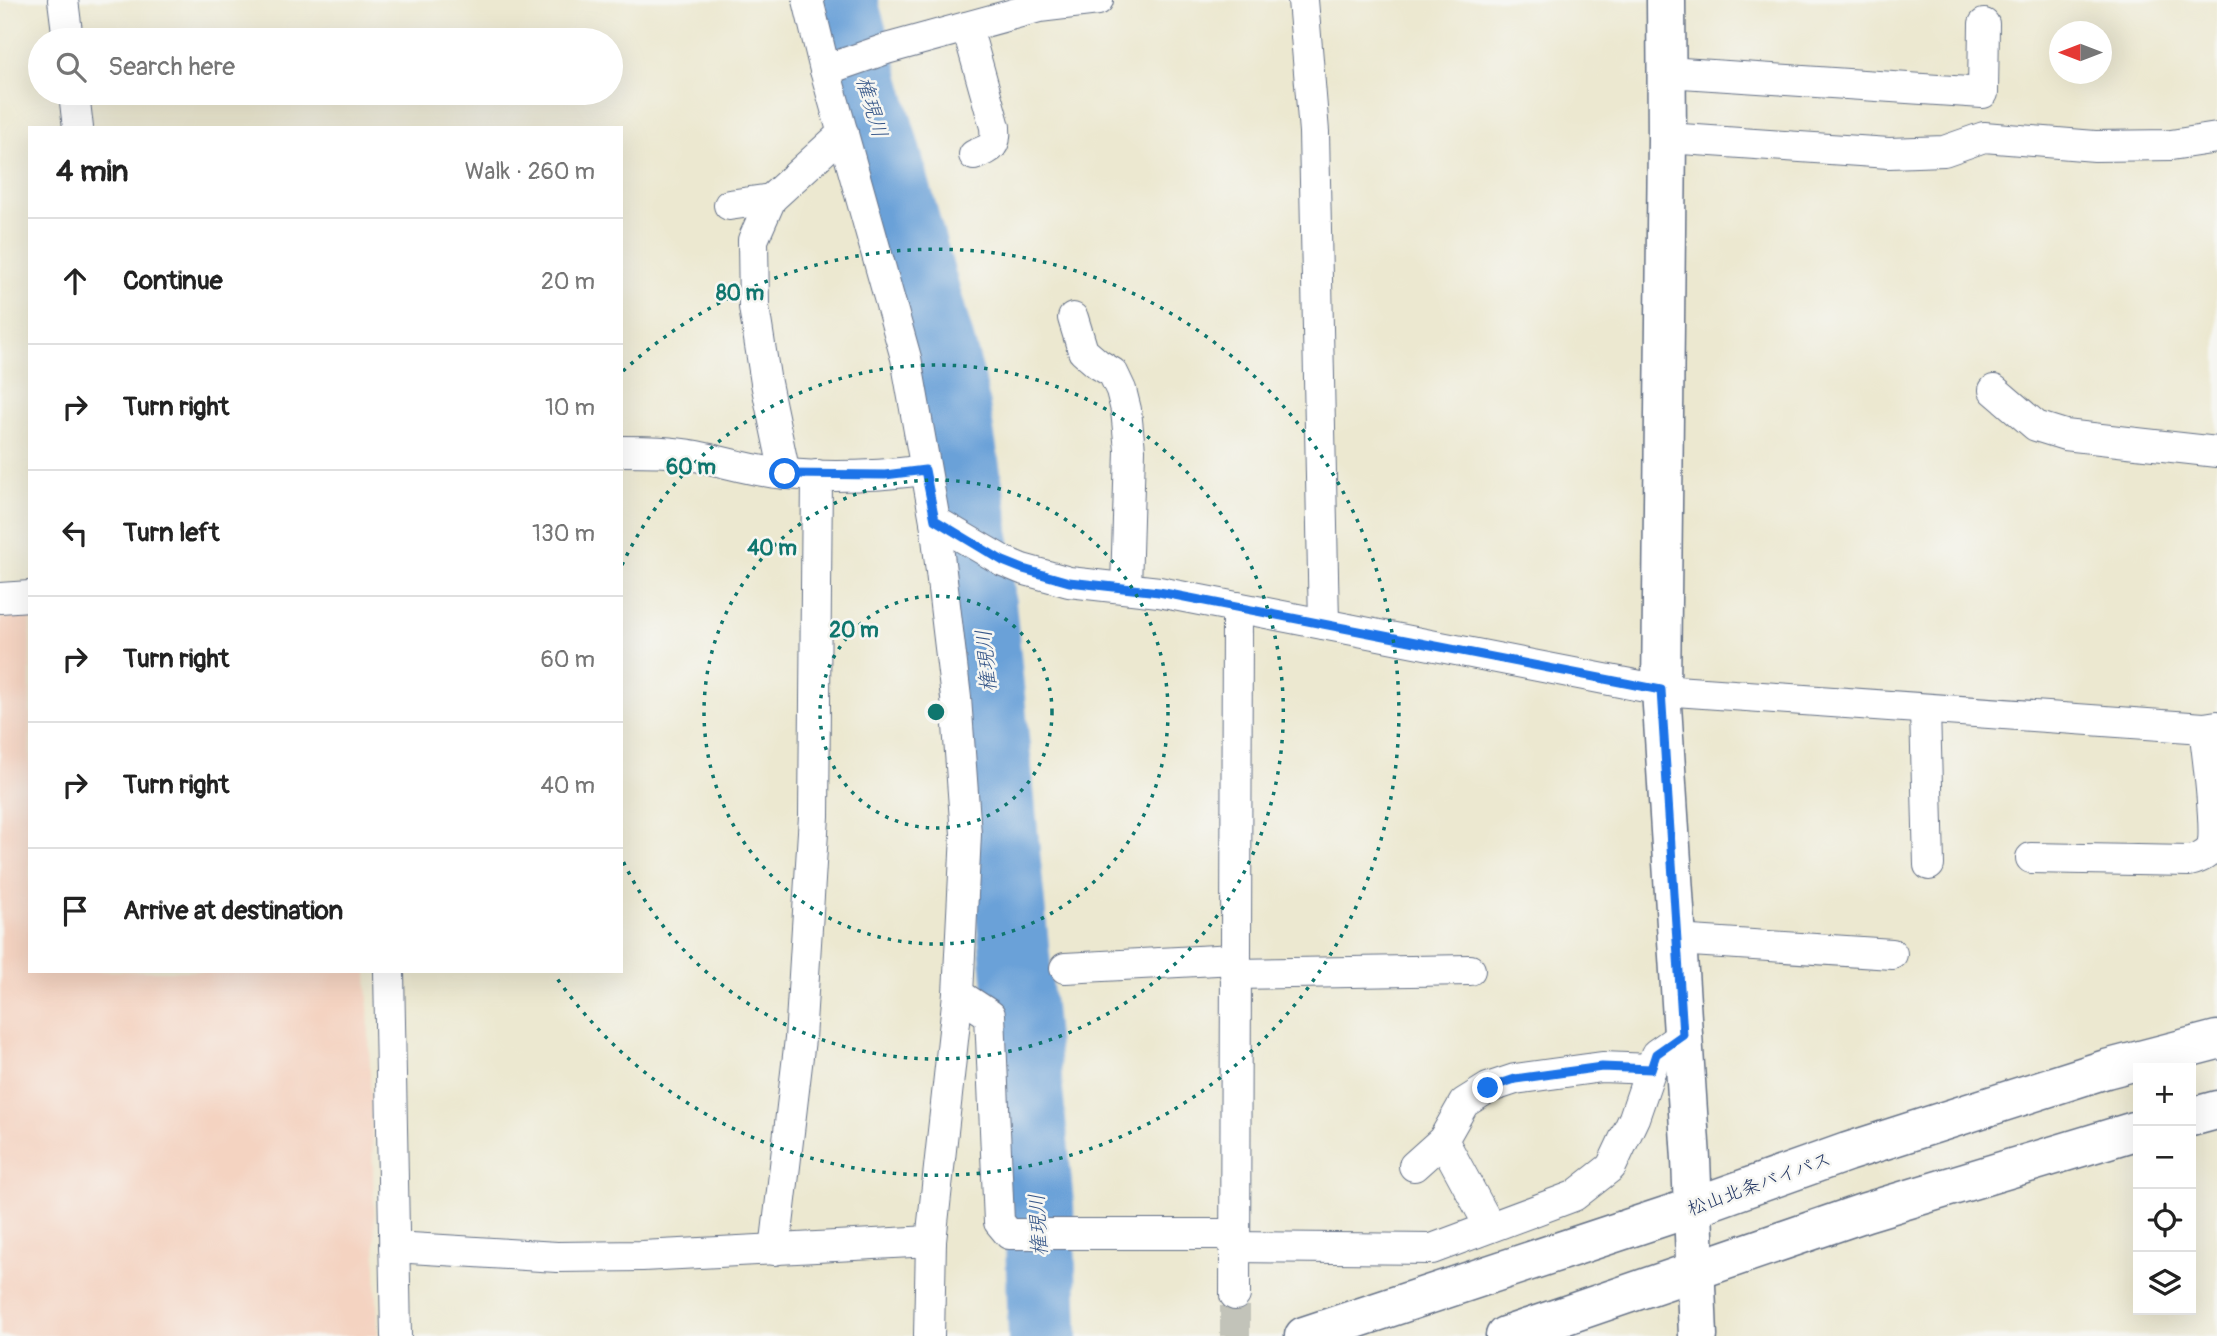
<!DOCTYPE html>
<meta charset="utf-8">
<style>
:root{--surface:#fff;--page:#f2f2f2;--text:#222;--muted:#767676;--line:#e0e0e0}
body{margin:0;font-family:Pangolin,"Klee One",sans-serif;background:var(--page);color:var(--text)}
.controls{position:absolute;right:21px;bottom:21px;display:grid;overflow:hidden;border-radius:0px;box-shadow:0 7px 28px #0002}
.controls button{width:63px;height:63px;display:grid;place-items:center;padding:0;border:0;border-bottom:2px solid var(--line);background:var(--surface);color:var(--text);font:35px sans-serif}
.compass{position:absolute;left:2049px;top:21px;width:63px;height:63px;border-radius:50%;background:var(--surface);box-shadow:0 7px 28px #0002;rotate:270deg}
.stop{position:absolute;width:21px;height:21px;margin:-16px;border:5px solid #1a73e8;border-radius:50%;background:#fff}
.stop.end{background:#1a73e8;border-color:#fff;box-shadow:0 2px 7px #0008}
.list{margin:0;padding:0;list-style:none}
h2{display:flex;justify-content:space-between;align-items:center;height:91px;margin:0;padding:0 28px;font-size:30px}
h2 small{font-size:23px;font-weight:400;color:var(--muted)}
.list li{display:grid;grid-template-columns:46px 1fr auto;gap:21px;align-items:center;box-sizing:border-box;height:126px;padding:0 28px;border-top:2px solid var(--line)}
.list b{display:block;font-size:26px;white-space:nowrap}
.list em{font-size:23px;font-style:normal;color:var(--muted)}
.icon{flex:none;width:38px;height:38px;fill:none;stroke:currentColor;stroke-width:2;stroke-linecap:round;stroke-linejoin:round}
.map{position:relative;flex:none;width:2217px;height:1336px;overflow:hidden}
.search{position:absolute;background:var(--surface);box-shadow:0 7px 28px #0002;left:28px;top:28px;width:595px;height:77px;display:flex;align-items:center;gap:18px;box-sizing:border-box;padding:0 24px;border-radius:38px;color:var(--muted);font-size:26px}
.panel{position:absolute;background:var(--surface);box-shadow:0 7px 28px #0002;left:28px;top:126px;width:595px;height:847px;border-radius:0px}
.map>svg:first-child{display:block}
</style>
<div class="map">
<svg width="2217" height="1336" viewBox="0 0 2217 1336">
<rect width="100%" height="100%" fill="#f6f6f2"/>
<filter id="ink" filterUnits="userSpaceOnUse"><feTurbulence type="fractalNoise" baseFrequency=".0143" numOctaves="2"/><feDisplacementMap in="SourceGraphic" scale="14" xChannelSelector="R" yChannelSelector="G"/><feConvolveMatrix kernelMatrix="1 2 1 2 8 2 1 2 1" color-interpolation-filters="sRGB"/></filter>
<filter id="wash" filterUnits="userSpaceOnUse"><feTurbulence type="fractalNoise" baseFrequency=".00686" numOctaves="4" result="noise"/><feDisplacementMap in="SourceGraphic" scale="28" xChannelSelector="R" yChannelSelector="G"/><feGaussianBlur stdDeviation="1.57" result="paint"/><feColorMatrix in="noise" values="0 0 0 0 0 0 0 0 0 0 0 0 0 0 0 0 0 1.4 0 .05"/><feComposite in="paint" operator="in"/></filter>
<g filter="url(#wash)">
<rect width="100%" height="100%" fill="#ece8d0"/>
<path fill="#f4d3c1" d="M 0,618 L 30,618 L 30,971 L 367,971 L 378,1336 L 0,1336 Z"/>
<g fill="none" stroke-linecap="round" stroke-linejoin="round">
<path stroke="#6aa1d8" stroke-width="70" d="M 842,0 L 951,384 L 972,511 L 1039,1205 L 1043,1336"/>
</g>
</g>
<g filter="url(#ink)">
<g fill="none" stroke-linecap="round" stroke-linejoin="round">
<path stroke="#c2c3b9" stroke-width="30" stroke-dasharray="30 15" stroke-linecap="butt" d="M 1235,1336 L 1235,1295"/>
<defs>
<g id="minor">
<path d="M 63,0 L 68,40"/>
<path d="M 808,0 L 825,70 L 906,358 L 935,521 L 956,698 L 966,834 L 958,994 L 931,1241 L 929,1336"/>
<path d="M 1303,0 L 1314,132 L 1324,624"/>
<path d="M 967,27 L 995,127 C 997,147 991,148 974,155"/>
<path d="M 825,70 L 886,49 L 1039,7 L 1098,0"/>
<path d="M 1667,72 L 1983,93 L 1984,24"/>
<path d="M 74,93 L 78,128"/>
<path d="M 1667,138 L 1889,153 L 1944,151 L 1984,137 L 2095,146 L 2171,145 L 2217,138"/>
<path d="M 729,205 L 771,199"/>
<path d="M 1073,318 L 1083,351 L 1098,364 L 1113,373 L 1121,390 L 1126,410 L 1130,450 L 1126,588"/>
<path d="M 1994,390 L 2036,426 L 2065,435 L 2217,452"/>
<path d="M 621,451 C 647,451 671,451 696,456 C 726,462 755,472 786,474 C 832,478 879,476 925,470"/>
<path d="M 785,474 L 766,383 L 754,307 L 753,240 L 771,199 L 843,133"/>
<path d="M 935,521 L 1003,561 L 1022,569 L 1069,582 L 1159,592 L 1661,690 L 2204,728 L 2217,726"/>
<path d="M 0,598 L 30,596"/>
<path d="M 1925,709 L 1929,865"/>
<path d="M 2031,858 L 2189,861 C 2198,859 2207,856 2212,847 C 2217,830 2207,751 2204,728"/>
<path d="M 1676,940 L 1892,954"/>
<path d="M 1065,968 L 1235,959"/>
<path d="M 389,971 L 396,1336"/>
<path d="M 1235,974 L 1470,970"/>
<path d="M 958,994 L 990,1015 L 999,1222 L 1009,1234 L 1234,1234"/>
<path d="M 1443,1140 L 1490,1227"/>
<path d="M 1414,1166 L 1443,1140 L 1464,1103 L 1488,1088 L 1515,1079 L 1602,1067 L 1651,1069"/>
<path d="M 394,1247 L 557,1257 L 642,1256 L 931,1241"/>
<path d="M 1234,1247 L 1432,1249 L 1574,1196 L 1611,1167 L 1634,1118 L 1656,1054 L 1683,1035"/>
<path d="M 775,1250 L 800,1039 L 814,816 L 817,475"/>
<path d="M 1235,1295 L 1237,607"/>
</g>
<path id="tertiary" d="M 1666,0 L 1667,138 L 1661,690 L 1691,1159 L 1698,1336"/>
<g id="trunk">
<path d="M 2191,1117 L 2217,1110"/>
<path d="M 1304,1336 L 1693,1207 L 1847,1152 L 2106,1069 L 2217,1040"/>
<path d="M 1505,1336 L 1866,1212 L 2138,1130"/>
</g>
</defs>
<use href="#minor" stroke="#647086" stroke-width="32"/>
<use href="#tertiary" stroke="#647086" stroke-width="41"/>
<use href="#trunk" stroke="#647086" stroke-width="41"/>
<use href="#minor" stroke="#fff" stroke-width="30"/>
<use href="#tertiary" stroke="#fff" stroke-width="38"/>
<use href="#trunk" stroke="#fff" stroke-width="38"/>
</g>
</g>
<g fill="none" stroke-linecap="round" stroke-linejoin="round" filter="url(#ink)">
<path stroke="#1a73e8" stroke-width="9" d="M 785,474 L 885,475 L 925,470 L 935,520 L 1003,561 L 1023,569 L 1069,582 L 1159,592 L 1661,690 L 1683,1035 L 1656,1054 L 1651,1069 L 1602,1067 L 1515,1079 L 1488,1088"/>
</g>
<g fill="none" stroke="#0f766e" stroke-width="3.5" stroke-dasharray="3.5 7">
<circle cx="936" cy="712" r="116"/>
<circle cx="936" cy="712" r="232"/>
<path d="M622 565A347 347 0 1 1 622 859"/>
<path d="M623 371A463 463 0 1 1 554 974"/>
</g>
<g text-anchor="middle" stroke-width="5" stroke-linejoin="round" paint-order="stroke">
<g font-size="19" fill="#1b2f5e" stroke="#f6f6f2">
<text transform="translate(1759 1183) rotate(-20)" y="7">松山北条バイパス</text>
</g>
<g font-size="21" font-style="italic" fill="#375789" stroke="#f6f6f2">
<text transform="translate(872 107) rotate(74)" y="7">権現川</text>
<text transform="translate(986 661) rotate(-95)" y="7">権現川</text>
<text transform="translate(1038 1225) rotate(-93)" y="7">権現川</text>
</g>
</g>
<circle cx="936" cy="712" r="10" fill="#0f766e" stroke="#f6f6f2" stroke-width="3.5"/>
<g font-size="21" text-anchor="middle" font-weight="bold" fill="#0f766e" stroke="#f6f6f2" stroke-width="5" stroke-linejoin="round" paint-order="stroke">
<text x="740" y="300">80 m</text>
<text x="691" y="474">60 m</text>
<text x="772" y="555">40 m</text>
<text x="854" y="637">20 m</text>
</g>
</svg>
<div class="controls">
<button>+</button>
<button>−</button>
<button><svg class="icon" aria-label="locate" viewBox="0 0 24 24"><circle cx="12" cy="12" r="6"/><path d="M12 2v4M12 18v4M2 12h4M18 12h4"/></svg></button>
<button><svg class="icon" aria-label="layers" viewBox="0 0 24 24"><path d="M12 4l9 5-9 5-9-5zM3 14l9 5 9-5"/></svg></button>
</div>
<svg class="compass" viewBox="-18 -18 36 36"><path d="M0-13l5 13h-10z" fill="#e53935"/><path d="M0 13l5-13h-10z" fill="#767676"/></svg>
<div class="stop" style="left:785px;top:474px"></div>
<div class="stop end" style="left:1488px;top:1088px"></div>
<div class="search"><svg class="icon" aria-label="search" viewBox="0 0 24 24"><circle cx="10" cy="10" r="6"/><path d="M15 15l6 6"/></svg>Search here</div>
<section class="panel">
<h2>4 min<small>Walk · 260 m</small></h2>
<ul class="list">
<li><svg class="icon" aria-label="ahead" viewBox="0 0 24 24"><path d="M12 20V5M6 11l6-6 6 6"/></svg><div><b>Continue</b></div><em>20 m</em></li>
<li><svg class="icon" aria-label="right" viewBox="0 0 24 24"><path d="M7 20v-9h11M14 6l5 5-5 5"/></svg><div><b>Turn right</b></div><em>10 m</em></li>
<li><svg class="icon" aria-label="left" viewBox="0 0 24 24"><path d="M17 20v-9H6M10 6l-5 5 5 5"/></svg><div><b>Turn left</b></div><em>130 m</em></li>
<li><svg class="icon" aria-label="right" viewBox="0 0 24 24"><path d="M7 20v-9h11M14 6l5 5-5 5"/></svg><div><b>Turn right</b></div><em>60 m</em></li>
<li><svg class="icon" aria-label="right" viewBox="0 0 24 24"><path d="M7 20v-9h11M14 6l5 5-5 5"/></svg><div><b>Turn right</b></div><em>40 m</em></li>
<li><svg class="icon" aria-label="arrive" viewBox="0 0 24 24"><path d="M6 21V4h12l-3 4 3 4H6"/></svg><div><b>Arrive at destination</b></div></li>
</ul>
</section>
</div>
